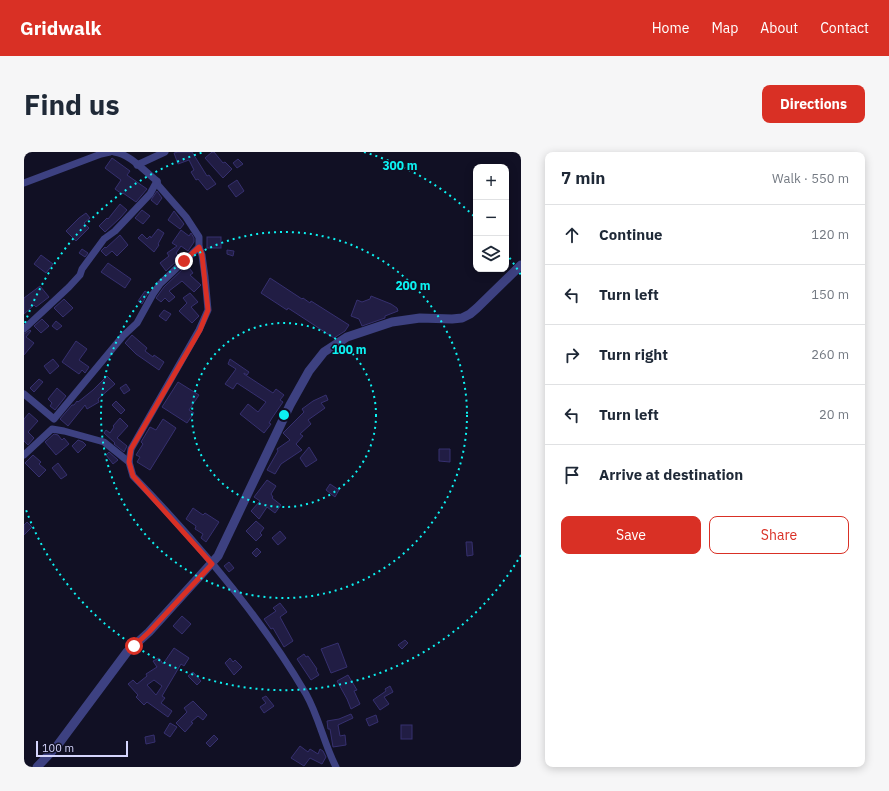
<!DOCTYPE html>
<meta charset="utf-8">
<style>
:root{--surface:#fff;--page:#f6f6f7;--text:#1f2937;--muted:#747a83;--line:#e0e1e3;--accent:#d93025}
body{margin:0;font-family:"IBM Plex Sans",sans-serif;background:var(--page);color:var(--text)}
.controls{position:absolute;right:12px;top:12px;display:grid;overflow:hidden;border-radius:8px;box-shadow:0 2px 10px #0003}
.controls button{width:36px;height:36px;display:grid;place-items:center;padding:0;border:0;border-bottom:1px solid var(--line);background:var(--surface);color:var(--text);font:20px sans-serif}
.scale{position:absolute;left:12px;bottom:10px;width:92px;box-sizing:border-box;padding-left:4px;border:2px solid #d5d5fd;border-top:0;font-size:11px;line-height:14px;white-space:nowrap;color:#d5d5fd;-webkit-text-stroke:3px #111024;paint-order:stroke}
.stop{position:absolute;width:12px;height:12px;margin:-9px;border:3px solid #d93025;border-radius:50%;background:#fff}
.stop.end{background:#d93025;border-color:#fff;box-shadow:0 1px 4px #0008}
.list{margin:0;padding:0;list-style:none}
h2{display:flex;justify-content:space-between;align-items:center;height:52px;margin:0;padding:0 16px;font-size:17px}
h2 small{font-size:13px;font-weight:400;color:var(--muted)}
.list li{display:grid;grid-template-columns:26px 1fr auto;gap:12px;align-items:center;box-sizing:border-box;height:60px;padding:0 16px;border-top:1px solid var(--line)}
.list b{display:block;font-size:15px;white-space:nowrap}
.list em{font-size:13px;font-style:normal;color:var(--muted)}
.actions{display:flex;gap:8px;padding:12px 16px}
.actions a{flex:1;padding:9px 0;border:1px solid var(--accent);border-radius:8px;text-align:center;font-size:14px;color:var(--accent)}
.actions .main{background:var(--accent);color:#fff}
.icon{flex:none;width:22px;height:22px;fill:none;stroke:currentColor;stroke-width:2;stroke-linecap:round;stroke-linejoin:round}
.map{position:relative;flex:none;width:497px;height:615px;overflow:hidden;border-radius:8px}
header{display:flex;align-items:center;gap:24px;box-sizing:border-box;height:56px;padding:0 20px;background:var(--accent);color:#fff}
header strong{font-size:19px}
nav{display:flex;gap:22px;margin-inline-start:auto;font-size:14px}
.intro{display:flex;align-items:center;justify-content:space-between;box-sizing:border-box;height:96px;padding:0 24px}
h1{margin:0;font-size:28px}
.button{padding:10px 18px;border-radius:8px;background:var(--accent);color:#fff;font-size:14px;font-weight:700}
main{display:flex;gap:24px;padding:0 24px}
aside{flex:1;background:var(--surface);border-radius:8px;box-shadow:0 2px 10px #0003}
.map>svg:first-child{display:block}
</style>
<header>
<strong>Gridwalk</strong>
<nav><a>Home</a><a>Map</a><a>About</a><a>Contact</a></nav>
</header>
<div class="intro"><h1>Find us</h1><a class="button">Directions</a></div>
<main>
<div class="map">
<svg width="497" height="615" viewBox="0 0 497 615">
<rect width="100%" height="100%" fill="#111024"/>
<g fill="#211d44" stroke="#36306f" fill-rule="evenodd">
<path d="M 154,0 L 168,0 L 183,24 L 185,23 L 192,32 L 183,38 L 174,27 L 172,28 L 167,20 L 170,18 L 165,8 L 154,12 L 150,1 Z"/>
<path d="M 188,0 L 190,0 L 199,11 L 201,10 L 208,17 L 199,26 L 181,6 Z"/>
<path d="M 88,6 L 106,19 L 103,23 L 123,37 L 112,50 L 99,41 L 98,42 L 91,37 L 97,28 L 81,16 Z"/>
<path d="M 214,7 L 219,12 L 213,16 L 209,11 Z"/>
<path d="M 213,28 L 220,39 L 212,45 L 204,34 Z"/>
<path d="M 133,39 L 138,46 L 133,53 L 127,48 Z"/>
<path d="M 96,52 L 103,58 L 96,66 L 81,80 L 75,74 L 83,66 L 84,67 Z"/>
<path d="M 118,58 L 126,64 L 119,72 L 111,66 Z"/>
<path d="M 150,59 L 160,72 L 156,77 L 144,68 Z"/>
<path d="M 62,61 L 66,66 L 60,71 L 65,76 L 52,89 L 42,79 L 55,66 Z"/>
<path d="M 134,77 L 140,81 L 134,92 L 135,93 L 130,100 L 114,86 L 118,82 L 123,87 L 126,84 L 127,86 Z"/>
<path d="M 157,78 L 165,84 L 167,81 L 170,86 L 170,90 L 164,99 L 157,94 L 152,101 L 156,106 L 142,119 L 136,111 L 145,104 L 143,101 L 153,94 L 148,91 Z"/>
<path d="M 96,83 L 104,93 L 93,104 L 88,99 L 82,104 L 77,99 L 81,95 L 82,96 Z"/>
<rect x="183" y="85" width="14" height="11"/>
<path d="M 58,97 L 64,101 L 61,105 L 55,101 Z"/>
<path d="M 203,98 L 210,99 L 209,104 L 203,102 Z"/>
<path d="M 17,103 L 29,112 L 22,121 L 10,112 Z"/>
<path d="M 84,111 L 107,127 L 101,136 L 77,120 Z"/>
<path d="M 163,113 L 169,121 L 166,123 L 177,133 L 170,140 L 158,129 L 145,139 L 151,145 L 145,150 L 141,146 L 137,150 L 132,146 L 140,135 Z"/>
<path d="M 246,126 L 278,147 L 279,146 L 286,151 L 287,149 L 325,173 L 321,179 L 310,186 L 264,156 L 263,158 L 237,141 Z"/>
<path d="M 16,134 L 25,145 L 12,155 L 10,153 L 0,162 L 0,146 Z"/>
<path d="M 121,139 L 124,141 L 118,152 L 114,149 Z"/>
<path d="M 166,141 L 174,150 L 167,155 L 175,164 L 168,171 L 155,159 L 163,151 L 159,146 Z"/>
<path d="M 347,144 L 367,152 L 373,156 L 374,159 L 361,164 L 361,166 L 338,174 L 335,167 L 327,164 L 333,148 L 338,150 L 346,147 Z"/>
<path d="M 40,147 L 49,156 L 39,165 L 30,156 Z"/>
<path d="M 140,158 L 147,162 L 142,169 L 135,164 Z"/>
<path d="M 18,167 L 25,174 L 17,181 L 10,174 Z"/>
<path d="M 32,169 L 38,174 L 33,178 L 28,174 Z"/>
<path d="M 6,178 L 7,179 L 2,185 L 10,191 L 0,203 L 0,182 Z"/>
<path d="M 108,183 L 123,196 L 121,199 L 129,205 L 130,203 L 140,210 L 135,218 L 112,202 L 101,191 Z"/>
<path d="M 52,189 L 63,197 L 55,208 L 65,215 L 61,221 L 58,218 L 55,222 L 38,210 Z"/>
<path d="M 29,207 L 35,214 L 26,222 L 20,214 Z"/>
<path d="M 206,207 L 225,220 L 223,223 L 220,221 L 220,222 L 249,241 L 252,237 L 260,243 L 256,248 L 259,250 L 248,266 L 245,271 L 247,272 L 240,281 L 216,262 L 224,252 L 234,260 L 242,250 L 213,231 L 209,237 L 201,232 L 212,217 L 204,212 Z"/>
<path d="M 83,224 L 91,232 L 74,247 L 75,250 L 63,257 L 61,253 L 44,274 L 36,267 L 48,253 L 50,253 L 53,249 L 54,250 L 69,238 Z"/>
<path d="M 15,227 L 19,230 L 10,240 L 6,236 Z"/>
<path d="M 154,230 L 175,243 L 165,258 L 170,261 L 163,271 L 138,255 Z"/>
<path d="M 102,232 L 106,238 L 100,242 L 96,236 Z"/>
<path d="M 33,236 L 42,244 L 31,258 L 26,254 L 28,251 L 24,247 Z"/>
<path d="M 302,243 L 304,248 L 297,251 L 301,256 L 284,268 L 287,272 L 276,282 L 279,284 L 272,292 L 278,298 L 257,312 L 251,322 L 243,318 L 254,299 L 253,297 L 266,288 L 259,281 L 280,260 L 278,257 L 289,249 Z"/>
<path d="M 92,249 L 101,258 L 97,262 L 88,253 Z"/>
<path d="M 5,261 L 14,269 L 4,280 L 10,286 L 4,293 L 0,289 L 0,267 Z"/>
<path d="M 96,266 L 104,274 L 93,286 L 103,294 L 100,300 L 90,292 L 91,291 L 80,281 L 82,278 L 86,281 L 90,275 L 89,274 Z"/>
<path d="M 139,267 L 152,276 L 126,318 L 113,310 L 116,305 L 112,303 L 119,292 L 117,290 L 126,275 L 132,278 Z"/>
<path d="M 30,282 L 34,283 L 38,288 L 40,286 L 45,292 L 32,303 L 21,290 Z"/>
<path d="M 54,288 L 59,290 L 62,293 L 54,301 L 48,294 Z"/>
<path d="M 285,295 L 293,308 L 282,315 L 276,306 Z"/>
<path d="M 415,297 L 426,297 L 426,310 L 415,309 Z"/>
<path d="M 85,300 L 94,308 L 89,312 L 82,303 Z"/>
<path d="M 9,303 L 17,310 L 15,312 L 22,318 L 15,325 L 1,311 Z"/>
<path d="M 34,311 L 43,323 L 37,327 L 28,316 Z"/>
<path d="M 243,328 L 252,334 L 247,342 L 249,345 L 248,346 L 257,353 L 251,361 L 243,355 L 235,367 L 227,359 L 236,349 L 230,345 Z"/>
<path d="M 306,332 L 315,338 L 311,345 L 302,338 Z"/>
<path d="M 169,356 L 179,363 L 181,361 L 195,370 L 182,390 L 177,386 L 179,382 L 171,377 L 172,374 L 162,367 Z"/>
<path d="M 232,369 L 240,376 L 236,381 L 238,383 L 232,389 L 222,379 Z"/>
<path d="M 3,370 L 8,375 L 0,383 L 0,373 Z"/>
<path d="M 256,379 L 262,386 L 254,393 L 248,386 Z"/>
<path d="M 442,390 L 448,390 L 449,403 L 443,404 Z"/>
<path d="M 233,396 L 237,400 L 232,405 L 228,401 Z"/>
<path d="M 205,410 L 210,416 L 205,420 L 200,414 Z"/>
<path d="M 256,451 L 263,460 L 256,465 L 269,489 L 260,495 L 249,476 L 247,477 L 240,467 L 252,459 L 249,456 Z"/>
<path d="M 158,464 L 167,472 L 158,482 L 149,474 Z"/>
<path d="M 381,488 L 384,491 L 378,497 L 374,493 Z"/>
<path d="M 314,491 L 323,515 L 307,521 L 297,497 Z"/>
<path d="M 150,496 L 165,506 L 160,514 L 157,512 L 138,544 L 141,546 L 137,551 L 148,559 L 144,565 L 123,550 L 120,553 L 112,545 L 114,543 L 104,532 L 109,528 L 113,532 L 123,524 L 122,522 L 133,515 L 129,509 L 135,506 L 139,512 ZM 130,528 L 138,534 L 132,543 L 123,533 Z"/>
<path d="M 280,502 L 282,505 L 284,504 L 293,517 L 292,518 L 295,523 L 287,528 L 273,507 Z"/>
<path d="M 206,506 L 209,510 L 211,508 L 218,515 L 210,523 L 201,511 Z"/>
<path d="M 169,520 L 177,529 L 173,533 L 164,524 Z"/>
<path d="M 324,523 L 333,538 L 330,539 L 336,552 L 327,557 L 323,547 L 313,529 Z"/>
<path d="M 366,534 L 369,540 L 360,545 L 365,552 L 356,558 L 349,548 L 362,539 L 361,537 Z"/>
<path d="M 242,544 L 250,554 L 240,561 L 236,555 L 242,551 L 238,546 Z"/>
<path d="M 169,549 L 183,563 L 179,568 L 174,564 L 167,570 L 169,571 L 161,580 L 152,571 L 163,560 L 160,556 Z"/>
<path d="M 327,562 L 329,566 L 314,573 L 316,584 L 321,583 L 322,593 L 309,595 L 306,577 L 304,577 L 303,569 L 315,567 Z"/>
<path d="M 352,563 L 354,570 L 345,574 L 342,567 Z"/>
<path d="M 146,571 L 153,575 L 146,585 L 140,581 Z"/>
<rect x="377" y="573" width="11" height="14"/>
<path d="M 130,583 L 131,590 L 122,592 L 121,585 Z"/>
<path d="M 190,583 L 194,587 L 186,595 L 182,591 Z"/>
<path d="M 276,594 L 284,600 L 286,597 L 294,602 L 296,597 L 299,599 L 302,605 L 298,612 L 286,606 L 280,614 L 267,606 Z"/>
</g>
<g fill="none" stroke-linecap="round" stroke-linejoin="round">
<g stroke="#3d4181" stroke-width="7">
<path d="M 90,0 C 106,2 120,19 133,29 L 134,33 L 162,65 L 175,85 L 175,95 L 178,103 L 181,125 L 184,158 L 175,178 L 107,297 L 105,310 L 109,324 C 173,390 236,463 282,542 C 295,565 300,592 312,615"/>
<path d="M 113,13 L 141,0"/>
<path d="M 0,31 L 77,2 L 86,0"/>
<path d="M 0,177 L 45,135 L 56,123 L 58,117 L 80,87 L 91,79 L 126,42 L 133,29"/>
<path d="M 0,242 L 30,267 L 99,184 L 113,171 L 129,142 L 136,132 L 175,95"/>
<path d="M 0,303 L 28,277 L 40,279 L 80,290 L 105,310"/>
</g>
<path stroke="#3d4181" stroke-width="9" d="M 13,615 L 33,594 L 103,500 L 125,480 L 194,404 L 266,253 L 285,219 L 300,200 L 323,185 L 368,170 L 396,166 L 428,167 L 438,166 L 446,162 L 453,156 L 497,113"/>
</g>
<g fill="none" stroke-linecap="round" stroke-linejoin="round">
<path stroke="#d93025" stroke-width="5" d="M 110,494 L 125,480 L 188,412 L 109,324 L 105,310 L 107,297 L 176,178 L 184,158 L 178,103 L 175,95 L 160,109"/>
</g>
<g fill="none" stroke="#0cf2f2" stroke-width="2" stroke-dasharray="2 4">
<circle cx="260" cy="263" r="92"/>
<circle cx="260" cy="263" r="183"/>
<path d="M497 403A275 275 0 0 1 1 355M1 171A275 275 0 0 1 180 0M340 0A275 275 0 0 1 451 65M482 101A275 275 0 0 1 497 123"/>
</g>
<circle cx="260" cy="263" r="6" fill="#0cf2f2" stroke="#111024" stroke-width="2"/>
<g font-size="12" text-anchor="middle" font-weight="bold" fill="#0cf2f2" stroke="#111024" stroke-width="3" stroke-linejoin="round" paint-order="stroke">
<text x="376" y="18">300 m</text>
<text x="389" y="138">200 m</text>
<text x="325" y="202">100 m</text>
</g>
</svg>
<div class="controls">
<button>+</button>
<button>−</button>
<button><svg class="icon" aria-label="layers" viewBox="0 0 24 24"><path d="M12 4l9 5-9 5-9-5zM3 14l9 5 9-5"/></svg></button>
</div>
<div class="scale">100 m</div>
<div class="stop" style="left:110px;top:494px"></div>
<div class="stop end" style="left:160px;top:109px"></div>
</div>
<aside>
<h2>7 min<small>Walk · 550 m</small></h2>
<ul class="list">
<li><svg class="icon" aria-label="ahead" viewBox="0 0 24 24"><path d="M12 20V5M6 11l6-6 6 6"/></svg><div><b>Continue</b></div><em>120 m</em></li>
<li><svg class="icon" aria-label="left" viewBox="0 0 24 24"><path d="M17 20v-9H6M10 6l-5 5 5 5"/></svg><div><b>Turn left</b></div><em>150 m</em></li>
<li><svg class="icon" aria-label="right" viewBox="0 0 24 24"><path d="M7 20v-9h11M14 6l5 5-5 5"/></svg><div><b>Turn right</b></div><em>260 m</em></li>
<li><svg class="icon" aria-label="left" viewBox="0 0 24 24"><path d="M17 20v-9H6M10 6l-5 5 5 5"/></svg><div><b>Turn left</b></div><em>20 m</em></li>
<li><svg class="icon" aria-label="arrive" viewBox="0 0 24 24"><path d="M6 21V4h12l-3 4 3 4H6"/></svg><div><b>Arrive at destination</b></div></li>
</ul>
<div class="actions"><a class="main">Save</a><a>Share</a></div>
</aside>
</main>
